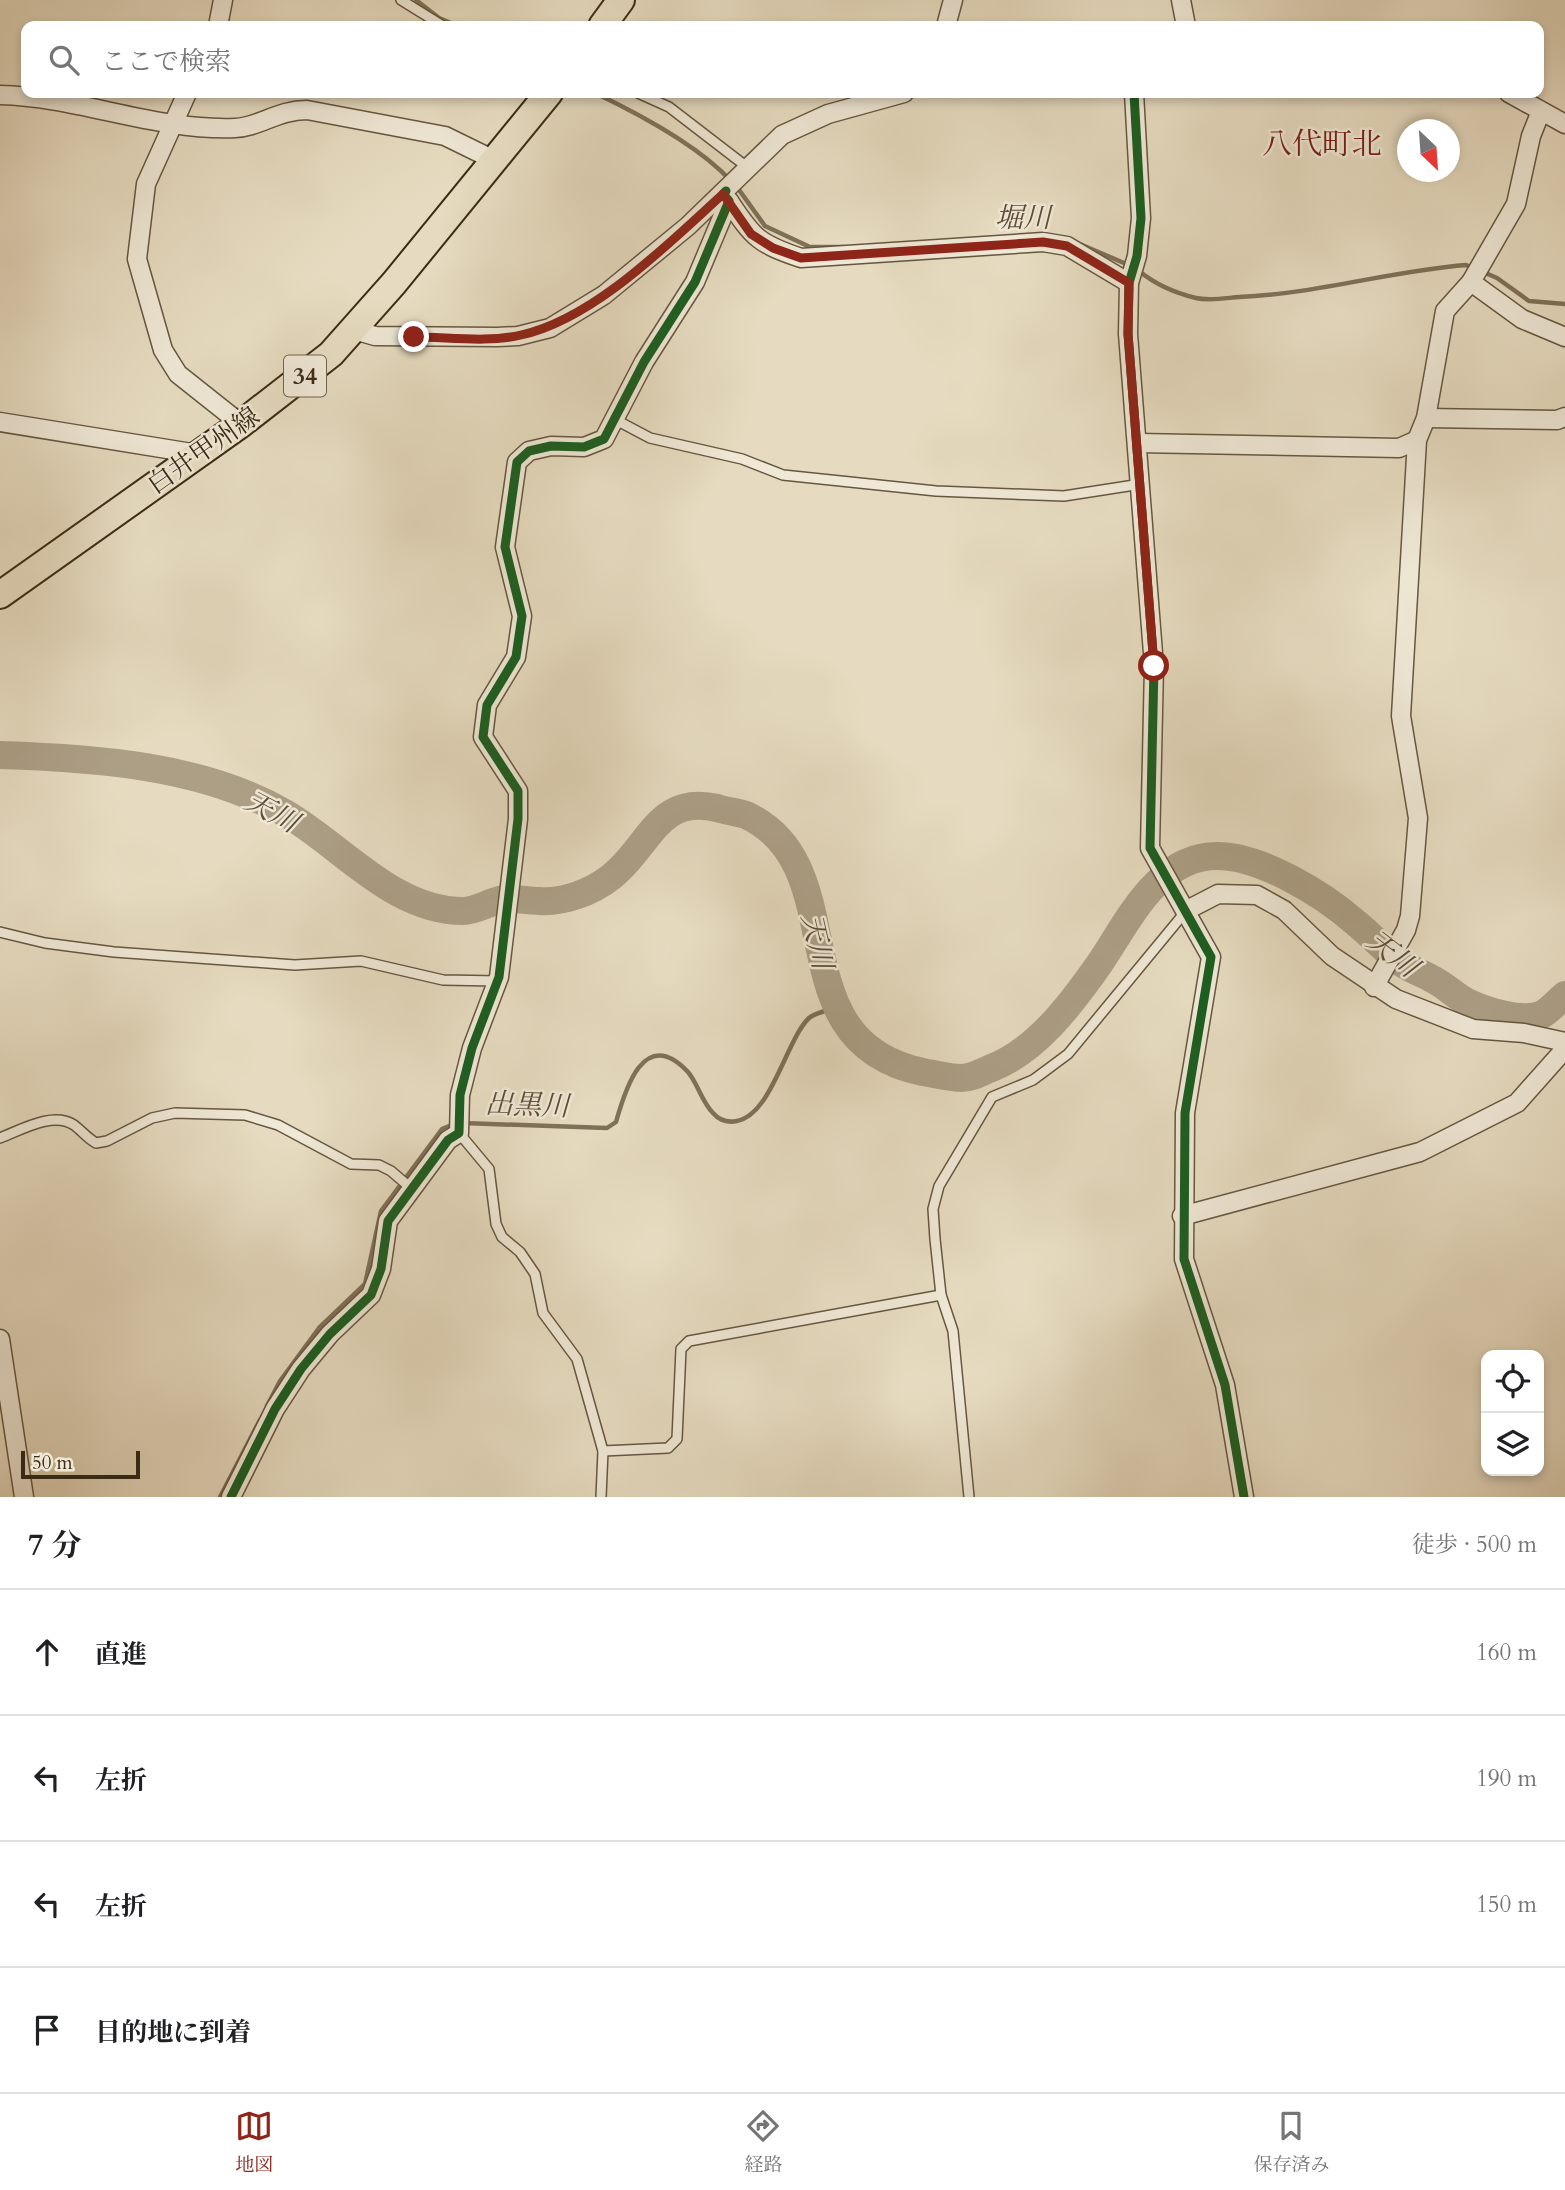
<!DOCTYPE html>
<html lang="ja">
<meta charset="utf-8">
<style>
:root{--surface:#fff;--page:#f2f2f2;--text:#202124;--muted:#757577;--line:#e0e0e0;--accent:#8f2418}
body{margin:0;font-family:Cardo,"Noto Serif JP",serif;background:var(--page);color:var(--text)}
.controls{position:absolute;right:21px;bottom:21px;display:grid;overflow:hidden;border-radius:14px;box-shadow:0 4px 10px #0003}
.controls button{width:63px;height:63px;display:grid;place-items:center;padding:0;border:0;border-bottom:2px solid var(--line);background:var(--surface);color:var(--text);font:35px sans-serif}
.compass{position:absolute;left:1397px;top:119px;width:63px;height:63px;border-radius:50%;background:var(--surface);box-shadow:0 4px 10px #0003;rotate:155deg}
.scale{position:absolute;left:21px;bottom:18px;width:119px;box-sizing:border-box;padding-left:7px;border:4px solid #3b2b15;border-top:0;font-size:19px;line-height:24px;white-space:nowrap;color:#3b2b15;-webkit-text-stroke:5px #efe8d6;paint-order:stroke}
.stop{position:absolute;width:21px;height:21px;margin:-16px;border:5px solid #8f2418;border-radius:50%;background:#fff}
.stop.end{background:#8f2418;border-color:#fff;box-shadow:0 2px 7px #0008}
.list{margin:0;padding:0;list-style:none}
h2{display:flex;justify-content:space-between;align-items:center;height:91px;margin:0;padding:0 28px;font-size:30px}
h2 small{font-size:23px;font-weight:400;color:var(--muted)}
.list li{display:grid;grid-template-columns:46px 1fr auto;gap:21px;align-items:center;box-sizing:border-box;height:126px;padding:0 28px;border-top:2px solid var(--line)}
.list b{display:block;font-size:26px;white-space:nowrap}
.list em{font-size:23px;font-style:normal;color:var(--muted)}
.icon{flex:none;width:38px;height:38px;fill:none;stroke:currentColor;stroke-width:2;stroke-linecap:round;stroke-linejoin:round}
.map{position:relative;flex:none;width:1565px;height:1497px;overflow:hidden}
.search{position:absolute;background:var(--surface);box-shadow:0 4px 10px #0003;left:21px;right:21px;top:21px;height:77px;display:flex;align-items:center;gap:18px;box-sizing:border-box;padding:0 24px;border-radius:14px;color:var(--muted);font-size:26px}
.sheet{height:595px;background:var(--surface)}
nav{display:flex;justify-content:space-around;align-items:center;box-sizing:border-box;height:98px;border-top:2px solid var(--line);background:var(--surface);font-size:19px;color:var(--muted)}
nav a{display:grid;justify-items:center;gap:4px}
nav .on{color:var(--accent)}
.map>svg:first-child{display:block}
</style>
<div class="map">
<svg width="1565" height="1497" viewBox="0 0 1565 1497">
<rect width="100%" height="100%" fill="#e6dbc0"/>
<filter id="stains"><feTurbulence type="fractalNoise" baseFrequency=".00286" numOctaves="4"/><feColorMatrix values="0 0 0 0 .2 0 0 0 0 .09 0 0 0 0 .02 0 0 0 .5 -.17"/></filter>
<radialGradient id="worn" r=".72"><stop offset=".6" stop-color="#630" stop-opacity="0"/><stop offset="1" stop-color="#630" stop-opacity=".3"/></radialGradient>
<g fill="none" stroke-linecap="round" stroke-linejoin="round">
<g stroke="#7f7159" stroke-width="4.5">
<path d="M 416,0 L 439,18 L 458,26"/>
<path d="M 595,93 C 639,114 698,145 731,181"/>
<path d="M 737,187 L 765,226 L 810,247 L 844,247"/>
<path d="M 1075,242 L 1131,266"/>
<path d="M 1139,271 C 1155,284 1175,293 1196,298 C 1209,301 1226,298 1239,297 C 1316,294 1390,271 1466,265 L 1473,268"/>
<path d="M 1481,271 L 1497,278 L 1529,301 L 1565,304"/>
<path d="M 463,1123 L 607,1128 L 616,1122 C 625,1090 644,1025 688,1072 C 698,1084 702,1102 713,1113 C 719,1120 727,1123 737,1121 C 772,1114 786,1040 809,1018 C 815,1013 826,1011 834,1008"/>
<path d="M 267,1406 L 280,1381 L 319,1328 L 365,1284 L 381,1211 L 442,1129 L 454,1124"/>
<path d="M 220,1497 L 260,1420"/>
</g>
<path stroke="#ac9f86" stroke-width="28" d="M 0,755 C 93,758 202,765 285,813 C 342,846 393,911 463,911 C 476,911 487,903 500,900 C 512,897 526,901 539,901 C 563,903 592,892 611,877 C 650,847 657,794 717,808 C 726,811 737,812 746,815 C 858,867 773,1041 923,1072 C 935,1074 949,1078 962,1078 C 971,1078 980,1073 989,1069 C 1036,1052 1072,1003 1100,963 C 1129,920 1158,856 1217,856 C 1261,856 1323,894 1356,923 C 1371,935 1384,950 1400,962 C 1411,970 1423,973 1434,980 C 1446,986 1455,996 1467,1002 C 1486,1011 1523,1023 1543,1014 C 1550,1010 1559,1000 1565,995"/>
<defs>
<g id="lane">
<path d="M 401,0 L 443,26"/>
<path d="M 638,93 L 669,107 L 747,167"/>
<path d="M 616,420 L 650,438 L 742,459 L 783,475 L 936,491 L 1064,496 L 1141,484"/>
<path d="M 0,932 L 45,943 L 114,952 L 295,965 L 361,961 L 443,980 L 498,981"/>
<path d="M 459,1133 L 489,1169 L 496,1224 L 502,1237 L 520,1252 L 535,1274 L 543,1313 L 577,1359 L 603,1451 L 601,1497"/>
<path d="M 0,1138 C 21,1130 53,1111 74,1125 C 82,1131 87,1138 96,1143 L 107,1141 L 152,1118 L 175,1113 L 245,1115 L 278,1125 L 351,1164 L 379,1165 L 391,1171 L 412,1189"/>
<path d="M 603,1451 L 668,1448 L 677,1439 L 681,1349 L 689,1341 L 941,1295"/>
<path d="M 969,1497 L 953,1331 L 941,1295 L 935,1239 L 933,1209 L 939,1186 L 992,1097 L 1033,1080 L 1068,1054 L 1186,911"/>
</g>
<g id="street">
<path d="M 1181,0 L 1186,26"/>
<path d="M 218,26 L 223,0"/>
<path d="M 946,26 L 953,0"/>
<path d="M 187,93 L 146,184 L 137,259 L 163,350 L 178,374 L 241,424"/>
<path d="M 1134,93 L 1141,218 L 1137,256 L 1129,283 L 1128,334 L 1154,666 L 1150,848 L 1211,957 L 1185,1113 L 1184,1259 L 1225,1385 L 1244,1497"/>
<path d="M 1509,93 L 1565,124"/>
<path d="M 0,95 C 79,97 155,131 235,128 C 260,127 277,110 307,110 L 445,136 L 494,160"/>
<path d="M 729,201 C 753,238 759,244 801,258 L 1043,242 L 1067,246 L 1129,283"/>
<path d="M 1471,282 L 1522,319 L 1565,337"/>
<path d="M 354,330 L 375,336 L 497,337 L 518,336 L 550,328 L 604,295 L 688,226 L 782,135 L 828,114 L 904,93"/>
<path d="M 1426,418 L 1557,420 L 1565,417"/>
<path d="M 0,422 L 198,454"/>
<path d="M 1138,443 L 1399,448 L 1417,440"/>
<path d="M 1187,910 L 1218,894 L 1257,895 L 1284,910 L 1332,956 L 1396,999 L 1473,1029 L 1524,1033 L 1565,1042"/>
<path d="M 1374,987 L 1406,930 L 1410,916 L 1418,818 L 1401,716 L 1417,440 L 1426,418 L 1445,311 L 1471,282 L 1516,204 L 1531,136 L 1541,111"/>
<path d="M 1182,1216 L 1420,1152 L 1517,1103 L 1565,1049"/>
<path d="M 0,1339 L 24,1497"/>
<path d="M 231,1497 L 275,1409 L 301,1369 L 330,1334 L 371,1295 L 381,1269 L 388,1221 L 448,1140 L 459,1133 L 460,1095 L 472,1048 L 499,977 L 518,819 L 518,791 L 483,737 L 487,705 L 516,657 L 522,616 L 505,547 L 517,462 L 529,451 L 551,446 L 584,447 L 604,439 L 644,362 L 695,282 L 729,201 L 723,194"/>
</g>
<g id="primary">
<path d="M 602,26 L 621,0"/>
<path d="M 0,595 L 241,424 L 331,354 L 394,283 L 549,93"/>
</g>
</defs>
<use href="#lane" stroke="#665740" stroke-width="12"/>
<use href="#street" stroke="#665740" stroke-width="21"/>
<use href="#primary" stroke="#3b2b15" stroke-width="30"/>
<use href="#lane" stroke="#efe8d6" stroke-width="9"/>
<use href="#street" stroke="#efe8d6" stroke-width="18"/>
<use href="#primary" stroke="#e6dbc0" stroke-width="26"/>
<defs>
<g id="cycleway">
<path d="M 1134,93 L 1141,218 L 1137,256 L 1129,283 L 1128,334 L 1154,666 L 1150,848 L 1211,957 L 1185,1113 L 1184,1259 L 1225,1385 L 1244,1497"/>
<path d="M 231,1497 L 275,1409 L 301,1369 L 330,1334 L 371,1295 L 381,1269 L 388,1221 L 448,1140 L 459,1133 L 460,1095 L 472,1048 L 499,977 L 518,819 L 518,791 L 483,737 L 487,705 L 516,657 L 522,616 L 505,547 L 517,462 L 529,451 L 551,446 L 584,447 L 604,439 L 644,362 L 695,282 L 729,201 L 723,194 L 726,191"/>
</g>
</defs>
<use href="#cycleway" stroke="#efe8d6" stroke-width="13"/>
<use href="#cycleway" stroke="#1b5e20" stroke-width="9"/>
</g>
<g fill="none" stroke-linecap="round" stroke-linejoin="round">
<path stroke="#8f2418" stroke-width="9" d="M 414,337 C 448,337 488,343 521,335 C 594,319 669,243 723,194 L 751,234 L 773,248 L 801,258 L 1043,242 L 1067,246 L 1129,283 L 1128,334 L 1154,666"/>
</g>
<g text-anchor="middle" stroke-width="5" stroke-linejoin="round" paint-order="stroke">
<rect fill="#efe8d6" stroke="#71644f" stroke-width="2" x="284" y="355.5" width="42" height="41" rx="5"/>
<g font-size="24" font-weight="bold" fill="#3b2b15">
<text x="305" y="384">34</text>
</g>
<g font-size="26" fill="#3b2b15" stroke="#efe8d6">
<text transform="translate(203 450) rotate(-35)" y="9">白井甲州線</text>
</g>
<g font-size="28" font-style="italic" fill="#5d4e37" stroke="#efe8d6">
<text x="1023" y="227">堀川</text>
<text transform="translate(272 811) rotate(28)" y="10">天川</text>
<text transform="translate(818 941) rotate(77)" y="10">天川</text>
<text transform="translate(1393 953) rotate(38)" y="10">天川</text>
<text transform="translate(527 1104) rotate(2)" y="10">出黒川</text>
</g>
<g font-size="30" fill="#7a1f14" stroke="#efe8d6">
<text x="1322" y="154">八代町北</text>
</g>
</g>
<rect width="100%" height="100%" filter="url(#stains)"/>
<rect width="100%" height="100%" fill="url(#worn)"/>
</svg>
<div class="controls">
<button><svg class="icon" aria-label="locate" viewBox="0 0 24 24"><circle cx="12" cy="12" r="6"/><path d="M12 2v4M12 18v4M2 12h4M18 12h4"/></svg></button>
<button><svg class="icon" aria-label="layers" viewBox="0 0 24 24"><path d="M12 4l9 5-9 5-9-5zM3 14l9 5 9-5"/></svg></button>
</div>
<svg class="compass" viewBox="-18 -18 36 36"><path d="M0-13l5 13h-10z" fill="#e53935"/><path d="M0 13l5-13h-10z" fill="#757577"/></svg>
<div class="scale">50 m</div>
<div class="stop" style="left:1154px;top:666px"></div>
<div class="stop end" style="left:414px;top:337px"></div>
<div class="search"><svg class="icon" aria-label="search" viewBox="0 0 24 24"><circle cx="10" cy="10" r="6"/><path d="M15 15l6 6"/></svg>ここで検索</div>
</div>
<section class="sheet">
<h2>7 分<small>徒歩 · 500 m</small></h2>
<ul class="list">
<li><svg class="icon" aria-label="ahead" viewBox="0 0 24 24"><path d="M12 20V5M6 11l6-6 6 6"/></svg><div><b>直進</b></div><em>160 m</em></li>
<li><svg class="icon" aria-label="left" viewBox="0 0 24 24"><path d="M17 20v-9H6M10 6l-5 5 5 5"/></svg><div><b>左折</b></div><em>190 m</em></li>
<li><svg class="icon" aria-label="left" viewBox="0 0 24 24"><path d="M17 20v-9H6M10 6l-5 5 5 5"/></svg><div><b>左折</b></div><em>150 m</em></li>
<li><svg class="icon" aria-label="arrive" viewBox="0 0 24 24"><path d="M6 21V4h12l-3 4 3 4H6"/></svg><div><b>目的地に到着</b></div></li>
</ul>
</section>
<nav>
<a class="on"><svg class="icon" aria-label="map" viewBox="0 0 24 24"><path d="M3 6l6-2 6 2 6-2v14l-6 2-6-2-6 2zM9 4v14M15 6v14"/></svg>地図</a>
<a><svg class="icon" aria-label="directions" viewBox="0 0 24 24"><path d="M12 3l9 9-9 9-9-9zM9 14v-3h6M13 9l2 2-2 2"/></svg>経路</a>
<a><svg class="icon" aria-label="saved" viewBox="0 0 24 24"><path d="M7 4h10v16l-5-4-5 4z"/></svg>保存済み</a>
</nav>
